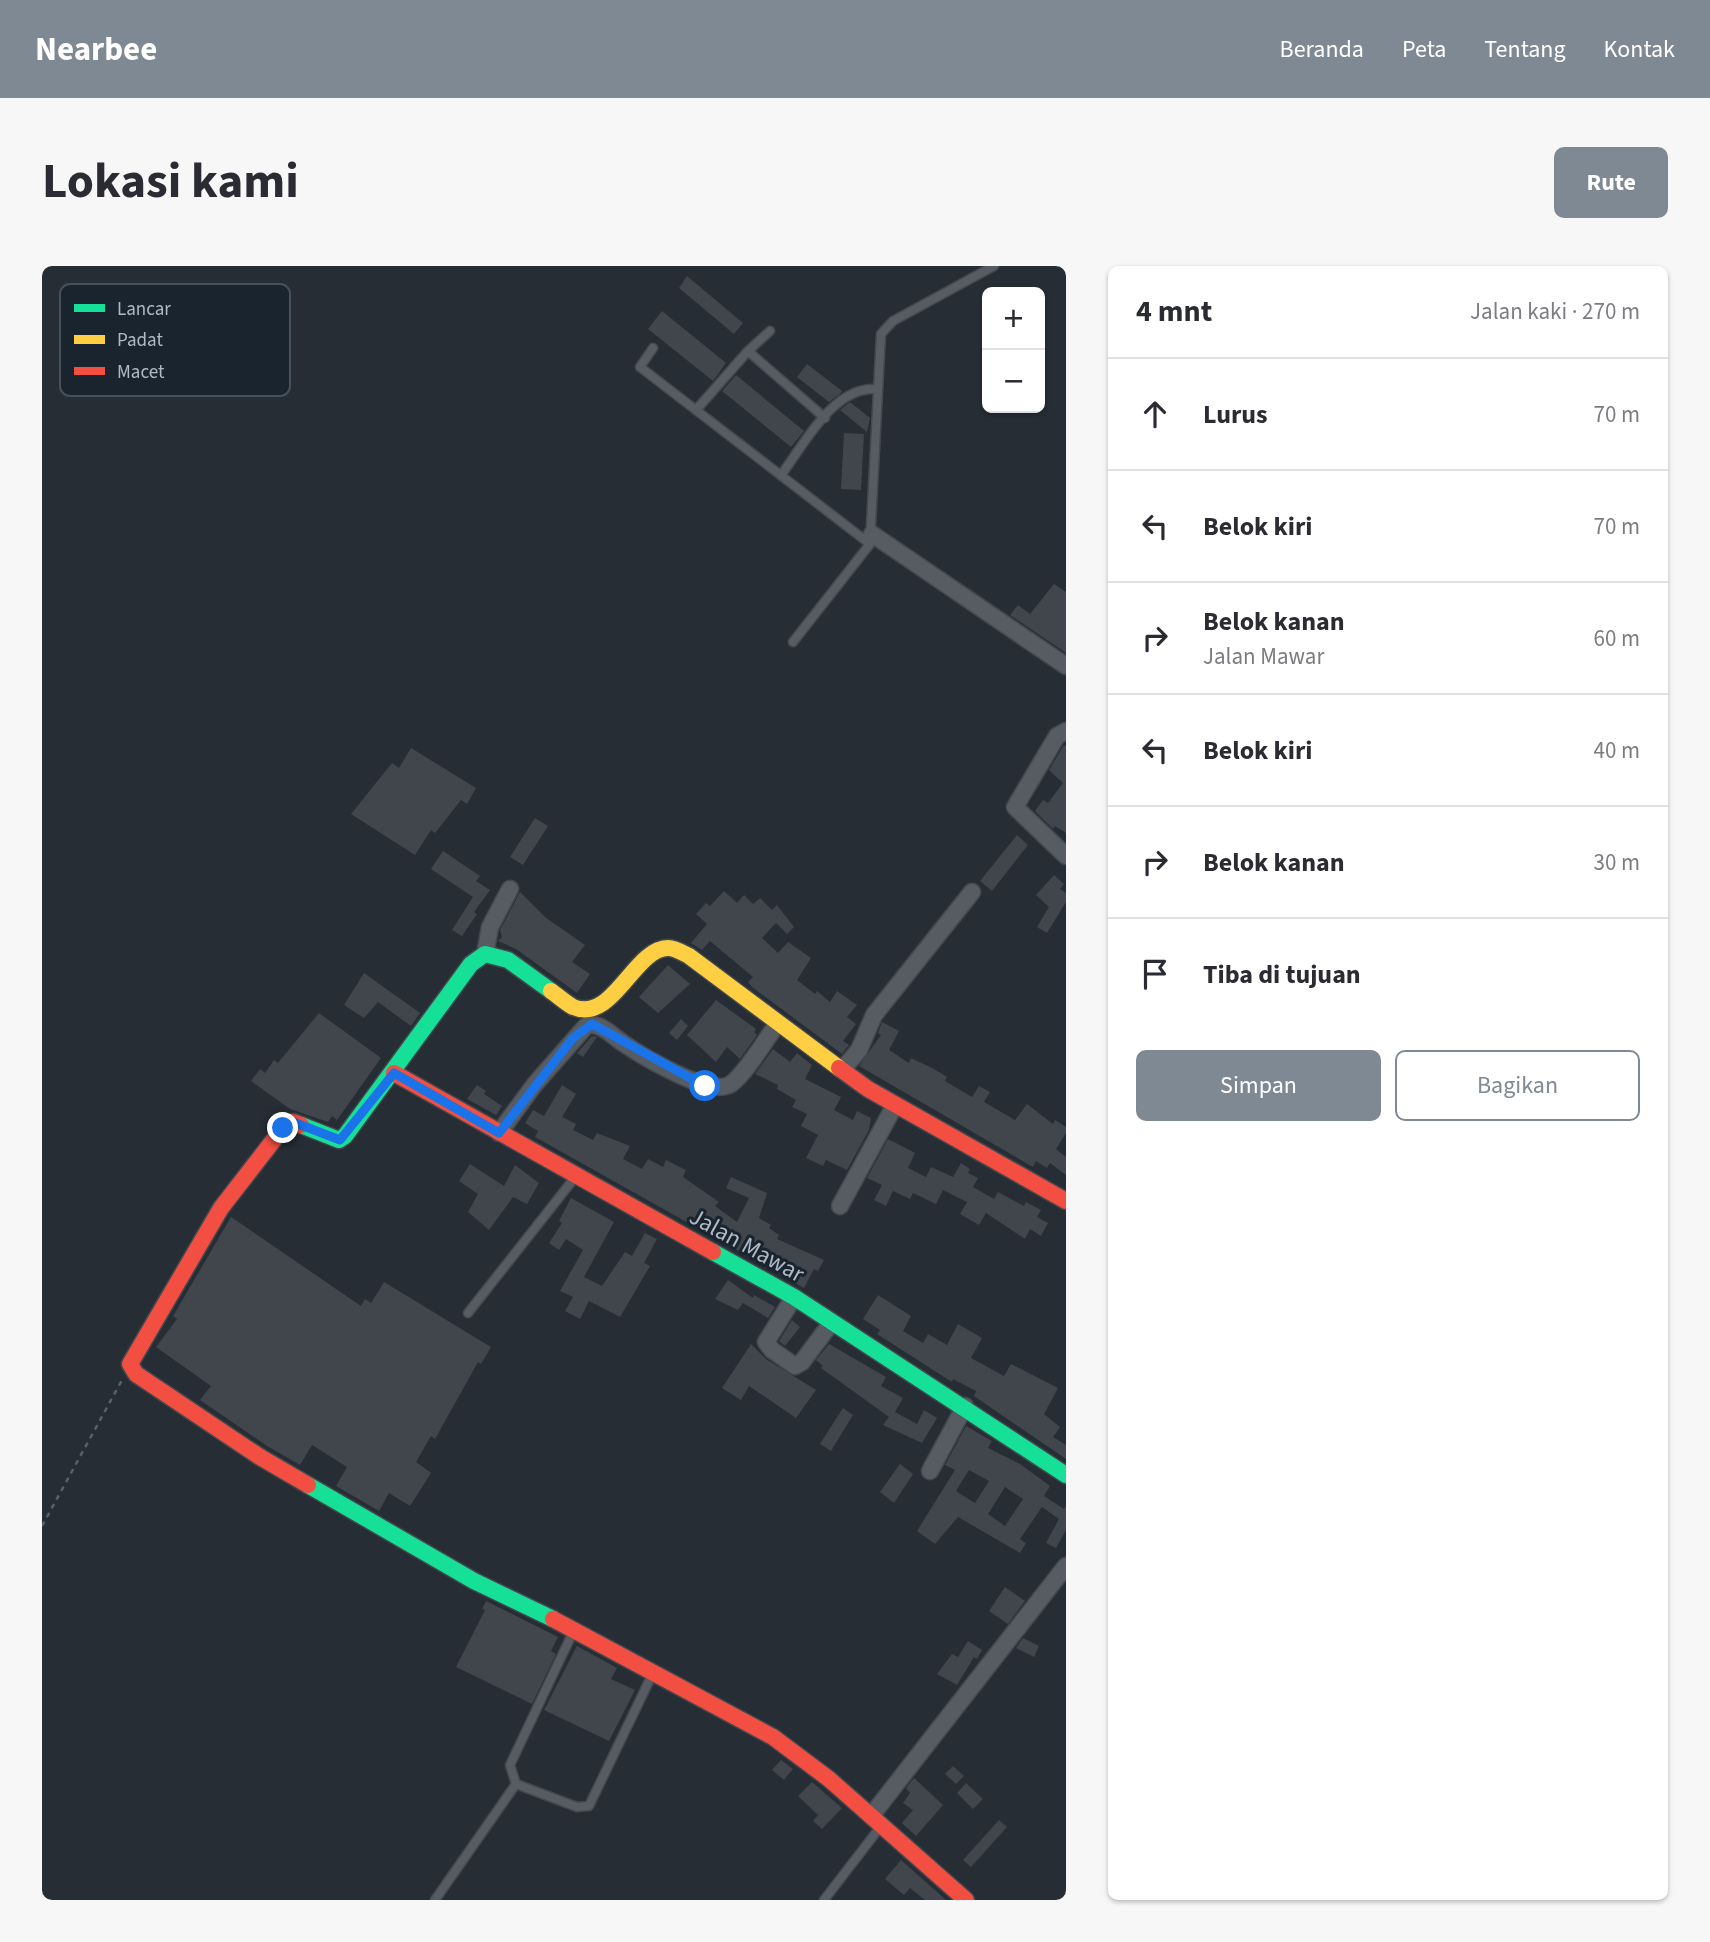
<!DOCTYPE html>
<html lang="id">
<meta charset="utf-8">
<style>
:root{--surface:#fff;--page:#f7f7f7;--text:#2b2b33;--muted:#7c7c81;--line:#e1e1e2;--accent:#7f8993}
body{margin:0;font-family:"Source Sans 3",sans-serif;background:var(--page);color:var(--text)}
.controls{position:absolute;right:21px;top:21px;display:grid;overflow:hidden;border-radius:10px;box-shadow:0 2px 5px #0004}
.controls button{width:63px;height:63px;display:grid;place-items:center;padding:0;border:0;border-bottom:2px solid var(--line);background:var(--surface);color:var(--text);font:35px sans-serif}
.stop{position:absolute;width:21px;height:21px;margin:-16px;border:5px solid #1a73e8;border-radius:50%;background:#fff}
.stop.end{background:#1a73e8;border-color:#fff;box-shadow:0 2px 7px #0008}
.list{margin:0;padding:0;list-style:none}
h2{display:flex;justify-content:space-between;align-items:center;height:91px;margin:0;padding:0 28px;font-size:30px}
h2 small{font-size:23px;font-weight:400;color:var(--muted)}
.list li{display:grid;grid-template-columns:46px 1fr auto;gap:21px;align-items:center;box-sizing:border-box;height:112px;padding:0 28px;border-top:2px solid var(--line)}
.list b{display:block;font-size:26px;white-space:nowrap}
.list p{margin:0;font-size:23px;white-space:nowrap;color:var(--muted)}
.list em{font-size:23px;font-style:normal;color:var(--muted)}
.actions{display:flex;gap:14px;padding:21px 28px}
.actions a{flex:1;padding:16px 0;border:2px solid var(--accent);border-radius:10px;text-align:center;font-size:24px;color:var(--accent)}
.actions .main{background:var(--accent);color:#fff}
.icon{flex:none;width:38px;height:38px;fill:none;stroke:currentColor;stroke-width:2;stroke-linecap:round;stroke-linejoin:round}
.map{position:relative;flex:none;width:1024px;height:1634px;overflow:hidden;border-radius:10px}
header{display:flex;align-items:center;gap:42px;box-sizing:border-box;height:98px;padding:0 35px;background:var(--accent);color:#fff}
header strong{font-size:33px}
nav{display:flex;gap:38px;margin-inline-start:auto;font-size:24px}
.intro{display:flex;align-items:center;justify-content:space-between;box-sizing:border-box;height:168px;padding:0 42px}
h1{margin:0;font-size:49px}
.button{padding:18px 32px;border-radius:10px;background:var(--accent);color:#fff;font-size:24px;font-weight:700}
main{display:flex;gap:42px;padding:0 42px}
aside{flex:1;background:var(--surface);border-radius:10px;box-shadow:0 2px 5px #0004}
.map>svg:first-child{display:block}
</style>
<header>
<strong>Nearbee</strong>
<nav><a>Beranda</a><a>Peta</a><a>Tentang</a><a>Kontak</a></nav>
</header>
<div class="intro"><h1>Lokasi kami</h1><a class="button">Rute</a></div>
<main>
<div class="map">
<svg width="1024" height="1634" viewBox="0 0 1024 1634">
<rect width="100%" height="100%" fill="#262d34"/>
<g fill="#40464c" fill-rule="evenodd">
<path d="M 645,10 L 701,57 L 692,68 L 637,22 Z"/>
<path d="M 620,45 L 684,97 L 671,115 L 606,63 Z"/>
<path d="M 765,98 L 800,125 L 798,128 L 787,136 L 755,111 Z"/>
<path d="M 694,109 L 762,165 L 749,181 L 680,125 Z"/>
<path d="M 808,136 L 828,152 L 825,166 L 798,144 Z"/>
<path d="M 802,167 L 822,168 L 819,224 L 799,223 Z"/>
<path d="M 1012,318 L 1024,326 L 1024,387 L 968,349 L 976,339 L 988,348 Z"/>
<path d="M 1022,479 L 1024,480 L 1024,567 L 1013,560 L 1011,563 L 993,545 L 1001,534 L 1006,537 L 1021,517 L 1007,504 Z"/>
<path d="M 369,482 L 434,522 L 425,538 L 419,534 L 393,567 L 389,564 L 373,589 L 309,548 L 350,497 L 357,502 Z"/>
<path d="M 493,552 L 506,560 L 481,599 L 468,591 Z"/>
<path d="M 975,569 L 986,579 L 950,625 L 938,615 Z"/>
<path d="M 401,585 L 438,610 L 434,615 L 448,624 L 432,646 L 435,648 L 420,670 L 410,664 L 431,631 L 389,603 Z"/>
<path d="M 1012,609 L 1022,618 L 1018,623 L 1024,627 L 1024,636 L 1005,667 L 995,661 L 1007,641 L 994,629 Z"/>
<path d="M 682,625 L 695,637 L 702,629 L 711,638 L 718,632 L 730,644 L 735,639 L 752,661 L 745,668 L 734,657 L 720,672 L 736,687 L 746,676 L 769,692 L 755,714 L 773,728 L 775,725 L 788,736 L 795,725 L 815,739 L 805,751 L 814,758 L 801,775 L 807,779 L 800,788 L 710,721 L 706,716 L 711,711 L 668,675 L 660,684 L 649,677 L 665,658 L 654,648 L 664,637 L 668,640 Z"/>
<path d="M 478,626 L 503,651 L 543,679 L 530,696 L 548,708 L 535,727 L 474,683 L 456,675 L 460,671 L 458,664 Z"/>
<path d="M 626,699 L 648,718 L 616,747 L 597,731 Z"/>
<path d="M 322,707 L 378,747 L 369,760 L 336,736 L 322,752 L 302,739 Z"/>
<path d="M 674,734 L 714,763 L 712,766 L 715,769 L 698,793 L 685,781 L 674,796 L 645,769 Z"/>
<path d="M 277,747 L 339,792 L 295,854 L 290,850 L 286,856 L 248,843 L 209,815 L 218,803 L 223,807 L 232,794 L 236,797 Z"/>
<path d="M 639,753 L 646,760 L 635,774 L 627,767 Z"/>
<path d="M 840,756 L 857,765 L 847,784 L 867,797 L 869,792 L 892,803 L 905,811 L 903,815 L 930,831 L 937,820 L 948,826 L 942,836 L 973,854 L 985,838 L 1011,858 L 1013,854 L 1024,861 L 1024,867 L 1014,883 L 1024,891 L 1024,909 L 1008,897 L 1005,902 L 994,895 L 991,901 L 817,800 L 839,769 L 836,767 Z"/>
<path d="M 550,770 L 555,771 L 541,791 L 535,787 Z"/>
<path d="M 731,783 L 748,796 L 755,787 L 770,799 L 763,813 L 799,831 L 792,844 L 811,854 L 815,845 L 829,852 L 827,864 L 805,904 L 784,894 L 781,900 L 764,892 L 776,869 L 759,860 L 765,848 L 750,841 L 754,834 L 735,823 L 736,819 L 713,808 Z"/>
<path d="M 435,819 L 444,825 L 442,828 L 460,840 L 454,849 L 425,833 Z"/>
<path d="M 520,819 L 534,828 L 520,851 L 534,858 L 531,864 L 551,874 L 555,867 L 588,880 L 581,893 L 600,903 L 606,893 L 621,901 L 624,894 L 644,904 L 641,911 L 677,936 L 673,940 L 695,956 L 707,932 L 684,922 L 689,911 L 725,927 L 717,952 L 729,959 L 727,962 L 737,969 L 735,973 L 782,994 L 776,1005 L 772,1003 L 762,1022 L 683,977 L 686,972 L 663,955 L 657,963 L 493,871 L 496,865 L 483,857 L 491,844 L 502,850 Z"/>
<path d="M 846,873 L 873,887 L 866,902 L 884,911 L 889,901 L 911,911 L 919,897 L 928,903 L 926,907 L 936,912 L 931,921 L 952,933 L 956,926 L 982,940 L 984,936 L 999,944 L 995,951 L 1006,957 L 999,970 L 988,963 L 983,973 L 944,947 L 937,959 L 918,948 L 925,936 L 901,924 L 894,938 L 871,927 L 868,933 L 851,925 L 844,940 L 832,934 L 840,919 L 825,912 Z"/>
<path d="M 428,898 L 462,920 L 473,899 L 497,917 L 485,938 L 471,931 L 447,964 L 426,946 L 436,928 L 417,915 Z"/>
<path d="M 529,932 L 572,956 L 542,1011 L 560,1020 L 583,986 L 590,990 L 603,967 L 615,973 L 602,997 L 608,1000 L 578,1051 L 547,1035 L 538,1053 L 523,1045 L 531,1031 L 518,1025 L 541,984 L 524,973 L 517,984 L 507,977 L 520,957 L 517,955 Z"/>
<path d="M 189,951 L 319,1040 L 323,1033 L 329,1037 L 342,1016 L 449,1081 L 439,1098 L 436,1096 L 393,1173 L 389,1170 L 374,1196 L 389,1207 L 368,1240 L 347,1227 L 337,1245 L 294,1220 L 305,1201 L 270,1179 L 258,1199 L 225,1180 L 158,1134 L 169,1120 L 114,1081 L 135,1053 L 131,1050 Z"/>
<path d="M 686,1014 L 711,1032 L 712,1029 L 733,1041 L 726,1052 L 701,1037 L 696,1044 L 673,1033 Z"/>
<path d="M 836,1029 L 869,1050 L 861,1065 L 881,1077 L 886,1068 L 905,1079 L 916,1058 L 940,1072 L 929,1092 L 962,1110 L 969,1098 L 1016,1122 L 1002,1148 L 1018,1161 L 1011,1171 L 1024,1179 L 1024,1193 L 932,1130 L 934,1125 L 911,1113 L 910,1116 L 835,1068 L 838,1064 L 821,1053 Z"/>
<path d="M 750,1054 L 758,1061 L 743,1080 L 737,1075 Z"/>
<path d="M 709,1078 L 724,1093 L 774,1124 L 754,1152 L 707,1120 L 699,1134 L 680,1122 Z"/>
<path d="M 787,1078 L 844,1111 L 839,1120 L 861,1132 L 853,1146 L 875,1158 L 882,1144 L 895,1152 L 880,1177 L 841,1159 L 847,1151 L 779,1102 L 781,1100 L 774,1094 Z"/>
<path d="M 801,1142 L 811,1149 L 789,1185 L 778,1178 Z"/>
<path d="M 924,1160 L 950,1175 L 946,1182 L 978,1198 L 1008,1220 L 1002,1230 L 1022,1243 L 1024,1240 L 1024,1264 L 1014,1282 L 1004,1277 L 1017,1253 L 1000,1241 L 978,1273 L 984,1277 L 978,1287 L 916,1251 L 893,1278 L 875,1265 L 913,1204 L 903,1199 ZM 927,1204 L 947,1215 L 933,1237 L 914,1225 ZM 963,1221 L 981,1233 L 963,1260 L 946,1248 Z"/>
<path d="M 858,1198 L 871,1208 L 852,1237 L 838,1226 Z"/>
<path d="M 963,1321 L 983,1335 L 966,1358 L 947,1345 Z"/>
<path d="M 444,1335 L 516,1371 L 509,1385 L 514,1388 L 490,1438 L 414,1401 L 443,1344 L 440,1343 Z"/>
<path d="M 981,1372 L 997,1380 L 992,1391 L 974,1382 Z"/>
<path d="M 926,1375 L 940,1384 L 935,1393 L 932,1391 L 915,1419 L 895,1408 L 910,1388 L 916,1391 Z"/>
<path d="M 535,1380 L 575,1402 L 569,1413 L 593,1424 L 567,1475 L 502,1444 Z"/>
<path d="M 739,1494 L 751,1503 L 742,1514 L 730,1504 Z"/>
<path d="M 911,1500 L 922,1510 L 914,1518 L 903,1508 Z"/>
<path d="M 872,1512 L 901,1539 L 874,1570 L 860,1557 L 871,1544 L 861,1537 L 868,1527 L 864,1522 Z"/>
<path d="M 770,1516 L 800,1542 L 780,1563 L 771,1555 L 776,1549 L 756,1530 Z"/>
<path d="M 924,1517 L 941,1533 L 931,1543 L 915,1527 Z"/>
<path d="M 957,1554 L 965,1561 L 929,1601 L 921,1594 Z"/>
<path d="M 859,1594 L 904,1634 L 883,1634 L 868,1622 L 862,1629 L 843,1613 Z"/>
</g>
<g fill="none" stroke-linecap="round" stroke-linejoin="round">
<defs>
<g id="lane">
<path d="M 728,65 L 706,85 L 783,152"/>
<path d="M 611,82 L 598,101 L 828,278"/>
<path d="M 654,144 L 706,85"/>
<path d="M 739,209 C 762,179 791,120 834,123"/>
<path d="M 751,376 L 828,278 L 839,68 L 851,55 L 952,0"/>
<path d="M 426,1047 L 534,910"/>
<path d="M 474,1518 L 468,1499 L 532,1364"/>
<path d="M 393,1634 L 474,1518 L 535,1541 L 547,1540 L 610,1409"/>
<path d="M 782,1634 L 839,1560"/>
</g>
<g id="street">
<path d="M 830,268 L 1024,400"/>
<path d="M 1024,465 L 1015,470 L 973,541 L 1024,590"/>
<path d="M 443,688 L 448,661 L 468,623"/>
<path d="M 800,804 L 817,784 L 832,749 L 930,626"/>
<path d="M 457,867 L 493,818 L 544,760 C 558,755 570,770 581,777 C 600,790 669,832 689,818 C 705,806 723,774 736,757"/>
<path d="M 798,940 L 853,839"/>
<path d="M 752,1031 L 724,1076 L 730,1084 L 753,1100 L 760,1096 L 790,1056"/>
<path d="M 888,1205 L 923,1140"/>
<path d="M 829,1550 L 1024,1300"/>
</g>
<g id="fast">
<path d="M 259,859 L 297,874 L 303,870 L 429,698 L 443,688 L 466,694 L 509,725"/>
<path d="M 671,986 L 752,1031 L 1024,1209"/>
<path d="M 266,1219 L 432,1315 L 511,1353"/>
</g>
<path id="slow" d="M 509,725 C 516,730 524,737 531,741 C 571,758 592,682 626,682 C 633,682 641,687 647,690 L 797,802"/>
<g id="jam">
<path d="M 797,802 L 826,823 L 1024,935"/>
<path d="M 352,807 L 671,986"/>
<path d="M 259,859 L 251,856 L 241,862 L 179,942 L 88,1098 L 94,1108 L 218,1191 L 266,1219"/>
<path d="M 511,1353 L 731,1471 L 787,1513 L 924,1634"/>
</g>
</defs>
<use href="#lane" stroke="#42484d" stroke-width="11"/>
<use href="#street" stroke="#42484d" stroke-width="19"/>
<use href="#fast" stroke="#42484d" stroke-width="19"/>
<use href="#slow" stroke="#42484d" stroke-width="19"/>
<use href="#jam" stroke="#42484d" stroke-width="19"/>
<path stroke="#596066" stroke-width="2.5" stroke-dasharray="5 5" stroke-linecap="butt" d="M 0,1260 L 80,1114"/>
<use href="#lane" stroke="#565c62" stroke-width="8"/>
<use href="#street" stroke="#565c62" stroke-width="16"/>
<use href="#fast" stroke="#16e098" stroke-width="16"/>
<use href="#slow" stroke="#ffcf43" stroke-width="16"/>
<use href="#jam" stroke="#f24e42" stroke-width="16"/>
</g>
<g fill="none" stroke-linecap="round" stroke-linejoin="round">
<path stroke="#1a73e8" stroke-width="9" d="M 241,862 L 251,856 L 298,874 L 352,807 L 457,867 L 531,772 L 550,758 L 663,820"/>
</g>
<g text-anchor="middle" stroke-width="6" stroke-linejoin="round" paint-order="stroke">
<g font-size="24" fill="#afbac6" stroke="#19242e">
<text transform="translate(705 979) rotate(29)" y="8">Jalan Mawar</text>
</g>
</g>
<rect x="18" y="18" width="230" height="112" rx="10" fill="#19242e" stroke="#46515c" stroke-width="2"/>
<rect x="32" y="38" width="31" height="8" fill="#16e098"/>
<rect x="32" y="69" width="31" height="9" fill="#ffcf43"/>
<rect x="32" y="101" width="31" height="8" fill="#f24e42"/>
<g font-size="19" fill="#afbac6">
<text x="75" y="49">Lancar</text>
<text x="75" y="80">Padat</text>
<text x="75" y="112">Macet</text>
</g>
</svg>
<div class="controls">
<button>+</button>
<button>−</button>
</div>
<div class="stop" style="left:663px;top:820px"></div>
<div class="stop end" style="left:241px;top:862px"></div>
</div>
<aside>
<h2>4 mnt<small>Jalan kaki · 270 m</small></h2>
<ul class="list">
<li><svg class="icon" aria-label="ahead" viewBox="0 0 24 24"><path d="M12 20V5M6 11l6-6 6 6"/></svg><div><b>Lurus</b></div><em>70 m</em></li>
<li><svg class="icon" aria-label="left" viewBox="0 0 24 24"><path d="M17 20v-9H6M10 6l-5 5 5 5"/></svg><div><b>Belok kiri</b></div><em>70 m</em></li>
<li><svg class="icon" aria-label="right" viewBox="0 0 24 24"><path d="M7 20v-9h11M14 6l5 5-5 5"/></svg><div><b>Belok kanan</b><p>Jalan Mawar</p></div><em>60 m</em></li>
<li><svg class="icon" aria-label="left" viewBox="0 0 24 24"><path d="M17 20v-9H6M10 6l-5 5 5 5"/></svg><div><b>Belok kiri</b></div><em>40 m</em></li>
<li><svg class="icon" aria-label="right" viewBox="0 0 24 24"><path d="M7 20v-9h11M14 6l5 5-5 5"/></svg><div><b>Belok kanan</b></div><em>30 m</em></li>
<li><svg class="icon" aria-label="arrive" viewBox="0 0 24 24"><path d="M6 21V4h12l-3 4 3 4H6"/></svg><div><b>Tiba di tujuan</b></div></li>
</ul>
<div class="actions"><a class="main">Simpan</a><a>Bagikan</a></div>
</aside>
</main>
